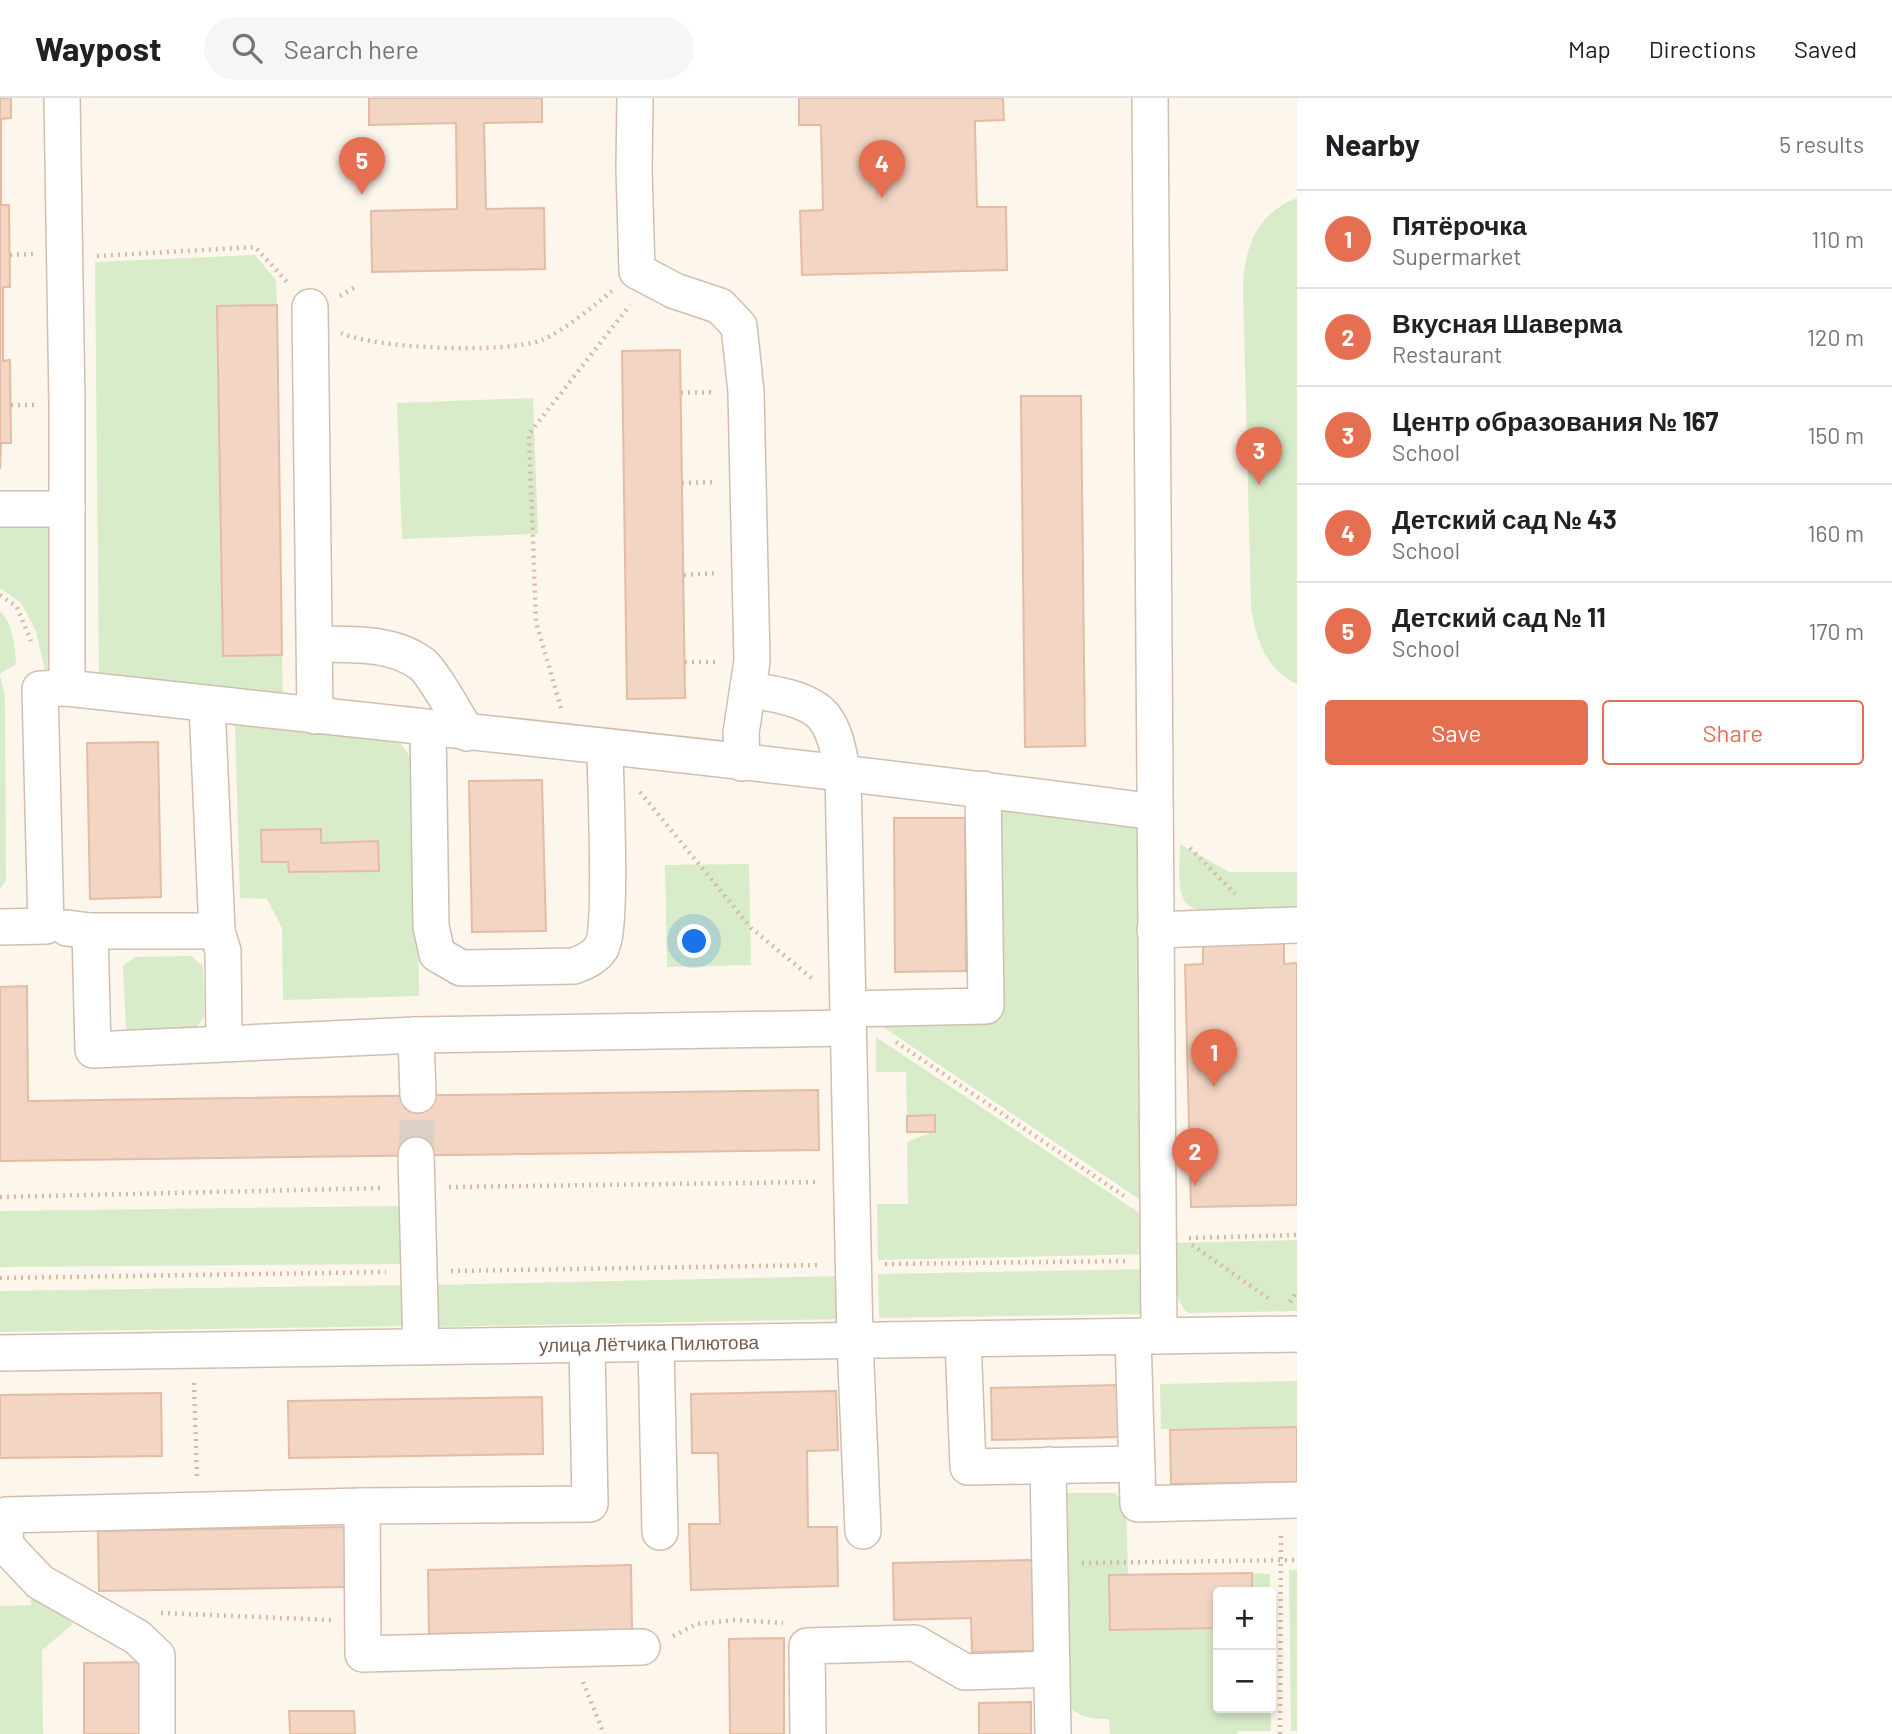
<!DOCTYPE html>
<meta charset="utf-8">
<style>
:root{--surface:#fff;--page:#f6f6f6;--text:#202124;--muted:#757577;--line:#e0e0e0;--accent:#e76f51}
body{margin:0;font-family:Barlow,sans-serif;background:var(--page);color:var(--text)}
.controls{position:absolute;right:21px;bottom:21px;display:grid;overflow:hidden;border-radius:7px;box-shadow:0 4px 10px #0003}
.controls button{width:63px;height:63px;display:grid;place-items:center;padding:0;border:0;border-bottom:2px solid var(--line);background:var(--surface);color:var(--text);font:35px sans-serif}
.you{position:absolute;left:695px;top:844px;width:24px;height:24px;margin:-18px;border:5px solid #fff;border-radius:50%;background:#1a73e8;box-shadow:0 0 0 10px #1a73e833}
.badge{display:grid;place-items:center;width:46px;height:46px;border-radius:50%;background:var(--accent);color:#fff;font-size:23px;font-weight:700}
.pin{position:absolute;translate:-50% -58px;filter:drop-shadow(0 2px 4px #0008)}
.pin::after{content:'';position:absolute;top:37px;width:24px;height:21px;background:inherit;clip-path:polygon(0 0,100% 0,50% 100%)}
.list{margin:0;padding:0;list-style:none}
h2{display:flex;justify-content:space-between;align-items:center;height:91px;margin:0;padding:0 28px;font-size:30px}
h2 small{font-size:23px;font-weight:400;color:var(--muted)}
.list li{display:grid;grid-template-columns:46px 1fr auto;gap:21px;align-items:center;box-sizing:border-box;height:98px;padding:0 28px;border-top:2px solid var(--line)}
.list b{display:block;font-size:26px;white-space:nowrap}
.list p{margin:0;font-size:23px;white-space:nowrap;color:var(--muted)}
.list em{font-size:23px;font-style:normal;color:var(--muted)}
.actions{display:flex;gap:14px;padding:21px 28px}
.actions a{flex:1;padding:16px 0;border:2px solid var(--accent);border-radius:7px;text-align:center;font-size:24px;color:var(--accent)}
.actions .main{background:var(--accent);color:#fff}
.icon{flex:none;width:38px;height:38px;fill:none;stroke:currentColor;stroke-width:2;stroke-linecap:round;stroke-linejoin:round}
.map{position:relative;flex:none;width:1297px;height:1636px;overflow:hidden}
header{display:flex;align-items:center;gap:42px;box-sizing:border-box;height:98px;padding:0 35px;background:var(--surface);border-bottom:2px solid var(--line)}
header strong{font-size:33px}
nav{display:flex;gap:38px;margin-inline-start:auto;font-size:24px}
.search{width:490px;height:63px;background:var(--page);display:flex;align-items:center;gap:18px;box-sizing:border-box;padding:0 24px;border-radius:38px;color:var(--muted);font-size:26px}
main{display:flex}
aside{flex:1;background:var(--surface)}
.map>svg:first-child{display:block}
</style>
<header>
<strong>Waypost</strong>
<div class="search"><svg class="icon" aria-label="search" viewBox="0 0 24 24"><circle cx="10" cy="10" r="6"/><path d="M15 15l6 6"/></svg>Search here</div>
<nav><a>Map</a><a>Directions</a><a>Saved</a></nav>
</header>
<main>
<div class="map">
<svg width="1297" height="1636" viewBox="0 0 1297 1636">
<rect width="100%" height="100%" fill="#fdf6ec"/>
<g fill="#d8ecc9">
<path d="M 1297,100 L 1297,586 C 1267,574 1255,539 1251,509 L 1243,188 C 1245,148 1256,116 1297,100 Z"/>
<path d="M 255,157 L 276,182 L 277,207 L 218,208 L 224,558 L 282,557 L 283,604 L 99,584 L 95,164 Z"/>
<path d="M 533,300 L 538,436 L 402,441 L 397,305 Z"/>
<path d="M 0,425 L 45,425 L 58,434 L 60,573 L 45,573 L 36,533 L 21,505 L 0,490 Z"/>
<path d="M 0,513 C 13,526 15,549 16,566 L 0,576 Z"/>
<path d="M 0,578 L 5,597 L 6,782 L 0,791 Z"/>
<path d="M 235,625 L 396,640 L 417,667 L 419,898 L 283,902 L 282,830 L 267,801 L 240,800 Z"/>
<path d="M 992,703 L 1139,722 L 1148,1107 L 877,925 L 994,914 Z"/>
<path d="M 1180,746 L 1229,774 L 1297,774 L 1297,817 C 1272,817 1194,827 1183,800 C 1177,785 1180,762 1180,746 Z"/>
<path d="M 749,766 L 751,867 L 667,869 L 665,767 Z"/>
<path d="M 191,858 L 203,868 L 204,919 L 196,930 L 179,936 L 136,937 L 126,931 L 123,868 L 135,859 Z"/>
<path d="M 876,939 L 1150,1122 L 1149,1156 L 878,1162 L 877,1106 L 908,1106 L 907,1044 L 935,1033 L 935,1017 L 907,1018 L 906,974 L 876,974 Z"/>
<path d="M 404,1108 L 405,1166 L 0,1169 L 0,1113 Z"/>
<path d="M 1297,1142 L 1297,1213 L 1188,1215 C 1170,1198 1176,1168 1175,1145 Z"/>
<path d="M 1150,1171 L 1143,1216 L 879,1220 L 878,1176 Z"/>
<path d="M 843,1178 L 844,1221 L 431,1229 L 430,1187 Z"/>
<path d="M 408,1187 L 409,1228 L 0,1234 L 0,1193 Z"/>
<path d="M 1297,1283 L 1297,1329 L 1161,1331 L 1160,1286 Z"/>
<path d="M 1062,1395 L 1115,1395 L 1126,1406 L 1128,1477 L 1109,1477 L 1110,1531 L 1218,1530 L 1218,1610 L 1271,1610 L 1271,1567 L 1271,1633 L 1238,1633 L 1237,1636 L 1110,1636 L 1109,1621 C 1088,1621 1077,1619 1064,1602 Z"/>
<path d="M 1289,1472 L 1297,1472 L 1297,1633 L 1291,1633 Z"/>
<path d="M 1252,1475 L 1270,1476 L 1270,1494 L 1252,1494 Z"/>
<path d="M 31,1490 L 73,1526 L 42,1552 L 43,1636 L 0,1636 L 0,1508 L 31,1507 Z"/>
</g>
<g fill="#f3d5c3" stroke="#e6bba3" stroke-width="2">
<path d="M 0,0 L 11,0 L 11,20 L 1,21 L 1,107 L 9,107 L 10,189 L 3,189 L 3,263 L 10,262 L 11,345 L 1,345 L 0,371 Z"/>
<path d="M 369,0 L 542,0 L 542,24 L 484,25 L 486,111 L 544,110 L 545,171 L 372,174 L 371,113 L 457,111 L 456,25 L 369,27 Z"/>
<path d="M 799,0 L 1003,0 L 1004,22 L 975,23 L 975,28 L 977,109 L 1006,109 L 1007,172 L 802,177 L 800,113 L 823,112 L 821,27 L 799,27 Z"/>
<path d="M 277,207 L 282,557 L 223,558 L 217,208 Z"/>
<path d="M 680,252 L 685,600 L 627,601 L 622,253 Z"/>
<path d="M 1021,298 L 1081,298 L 1085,648 L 1025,649 Z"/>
<path d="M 158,644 L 161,799 L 90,801 L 87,645 Z"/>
<path d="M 542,682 L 546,833 L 472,834 L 469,683 Z"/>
<path d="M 894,720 L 965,720 L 966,873 L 895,874 Z"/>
<path d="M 321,731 L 321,745 L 378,743 L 379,773 L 289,774 L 288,764 L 262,764 L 261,732 Z"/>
<path d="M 1284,838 L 1284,866 L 1297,865 L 1297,1107 L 1191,1109 L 1185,867 L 1203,866 L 1203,840 Z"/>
<path d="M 27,888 L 28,1003 L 818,992 L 819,1052 L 0,1063 L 0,889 Z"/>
<path d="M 935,1017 L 935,1034 L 907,1034 L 907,1018 Z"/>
<path d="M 1117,1287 L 1119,1339 L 992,1342 L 991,1290 Z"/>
<path d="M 836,1293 L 838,1352 L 807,1353 L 808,1429 L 837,1429 L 838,1488 L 691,1492 L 689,1426 L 720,1426 L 718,1355 L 692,1355 L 691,1296 Z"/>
<path d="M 161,1295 L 162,1358 L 0,1360 L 0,1297 Z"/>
<path d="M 542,1299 L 543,1356 L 289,1360 L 288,1303 Z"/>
<path d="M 1297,1329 L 1297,1384 L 1171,1386 L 1170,1332 Z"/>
<path d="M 345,1429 L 346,1489 L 99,1493 L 98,1433 Z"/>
<path d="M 1032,1462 L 1034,1553 L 972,1554 L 971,1520 L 894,1522 L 893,1465 Z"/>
<path d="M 631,1467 L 632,1532 L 429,1536 L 428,1472 Z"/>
<path d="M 1252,1475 L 1252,1494 L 1218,1494 L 1218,1530 L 1110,1532 L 1109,1477 Z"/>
<path d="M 784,1540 L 784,1636 L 730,1636 L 729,1541 Z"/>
<path d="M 147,1564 L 148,1636 L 84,1636 L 84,1565 Z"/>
<path d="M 1031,1604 L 1031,1636 L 979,1636 L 979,1605 Z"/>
<path d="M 289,1613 L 354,1613 L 355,1636 L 290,1636 Z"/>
</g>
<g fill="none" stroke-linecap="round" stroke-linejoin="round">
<path stroke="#dcd0c4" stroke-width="35" stroke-dasharray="35 18" stroke-linecap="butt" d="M 416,1057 L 418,997"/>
<defs>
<g id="minor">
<path d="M 62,0 L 67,306 L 67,590"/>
<path d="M 635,0 L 634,70 L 637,173 L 675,193 L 720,208 L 739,228 L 746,294 L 752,563 L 741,635 L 742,665"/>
<path d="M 1150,0 L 1159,1238"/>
<path d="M 310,209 L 315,618"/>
<path d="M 0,411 L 67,411"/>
<path d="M 315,546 C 350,547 392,543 422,566 C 433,575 458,620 467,635"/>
<path d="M 748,593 C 770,594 810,601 824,619 C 836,634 839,657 843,676 L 855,1243 L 863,1433"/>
<path d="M 207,606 L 217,833"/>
<path d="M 428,631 L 431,828 L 437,856 L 461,870 L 574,868 C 584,864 595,860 601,850 C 613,831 605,681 605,649"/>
<path d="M 0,829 L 46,828 L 40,591 L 67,590 C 430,630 793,666 1155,714"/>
<path d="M 67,830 L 90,833 L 217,833 L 223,853 L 224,945"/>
<path d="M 1155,832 L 1297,827"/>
<path d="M 90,833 L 93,952 L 416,937 L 848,930"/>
<path d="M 848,911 L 986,908 L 983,691"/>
<path d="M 416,937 L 418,997"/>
<path d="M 416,1057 L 421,1249"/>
<path d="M 1133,1239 L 1138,1406 L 1297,1402"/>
<path d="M 963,1241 L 968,1369 L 1137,1366"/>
<path d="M 656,1246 L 660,1434"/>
<path id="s1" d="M 0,1255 L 1297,1236"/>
<path d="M 1048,1367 L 1053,1636"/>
<path d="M 362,1408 L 363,1556 L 642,1549"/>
<path d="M 0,1447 L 5,1447 L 6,1417 L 362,1408 L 590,1406 L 587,1247"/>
<path d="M 5,1447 L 40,1484 L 137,1539 L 157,1558 L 157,1636"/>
<path d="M 808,1636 L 807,1548 L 915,1545 L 965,1574 L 1052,1571"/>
</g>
</defs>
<use href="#minor" stroke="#d1beb0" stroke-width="38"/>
<g stroke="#d9b8a5" stroke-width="4.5" stroke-dasharray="2 5" stroke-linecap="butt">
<path d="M 10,157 L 33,156"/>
<path d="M 97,158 L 255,149 L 289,186"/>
<path d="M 340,198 L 354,190"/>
<path d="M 341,235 C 377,251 506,256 542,242 C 562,234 595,207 612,193"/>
<path d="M 681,295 L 715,294"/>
<path d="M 11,307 L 34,307"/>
<path d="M 682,385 L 716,384"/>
<path d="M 684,477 L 718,475"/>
<path d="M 0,497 L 17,509 L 31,543"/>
<path d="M 685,564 L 719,564"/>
<path d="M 561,610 L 536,524 L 529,336 L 630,207"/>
<path d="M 640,694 L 751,830 L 814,882"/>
<path d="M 1190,750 L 1235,796"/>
<path d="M 896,944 L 1124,1098"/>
<path d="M 449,1089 L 818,1084"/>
<path d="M 0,1099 L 384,1090"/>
<path d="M 1189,1140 L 1297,1137"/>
<path d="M 1192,1147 L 1271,1202"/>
<path d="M 885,1166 L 1128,1163"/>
<path d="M 451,1173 L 820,1167"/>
<path d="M 0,1180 L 386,1174"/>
<path d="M 1290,1204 L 1297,1193"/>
<path d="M 194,1285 L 197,1381"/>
<path d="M 1082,1465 L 1297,1462"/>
<path d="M 161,1515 L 331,1522"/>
<path d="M 673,1538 L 697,1526 L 735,1522 L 783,1525"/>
<path d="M 583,1584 L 604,1636"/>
<path d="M 1280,1636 L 1281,1434"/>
</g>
<use href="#minor" stroke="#fff" stroke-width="35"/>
</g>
<g text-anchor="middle" stroke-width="5" stroke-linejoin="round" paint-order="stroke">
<g font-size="19" fill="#7a5c4d" stroke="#fffaf3">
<text dy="7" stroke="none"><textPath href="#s1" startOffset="649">улица Лётчика Пилютова</textPath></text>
</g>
</g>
</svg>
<div class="controls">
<button>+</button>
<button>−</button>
</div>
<div class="you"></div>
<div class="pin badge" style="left:1214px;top:989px">1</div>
<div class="pin badge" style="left:1195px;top:1088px">2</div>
<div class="pin badge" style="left:1259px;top:387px">3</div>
<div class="pin badge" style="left:882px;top:100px">4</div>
<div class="pin badge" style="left:362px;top:97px">5</div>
</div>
<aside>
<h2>Nearby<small>5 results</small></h2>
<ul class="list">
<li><span class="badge">1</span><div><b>Пятёрочка</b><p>Supermarket</p></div><em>110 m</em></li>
<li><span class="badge">2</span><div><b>Вкусная Шаверма</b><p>Restaurant</p></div><em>120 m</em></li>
<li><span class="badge">3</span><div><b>Центр образования № 167</b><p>School</p></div><em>150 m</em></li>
<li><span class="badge">4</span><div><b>Детский сад № 43</b><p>School</p></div><em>160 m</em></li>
<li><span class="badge">5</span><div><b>Детский сад № 11</b><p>School</p></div><em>170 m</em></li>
</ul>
<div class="actions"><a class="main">Save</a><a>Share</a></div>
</aside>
</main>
